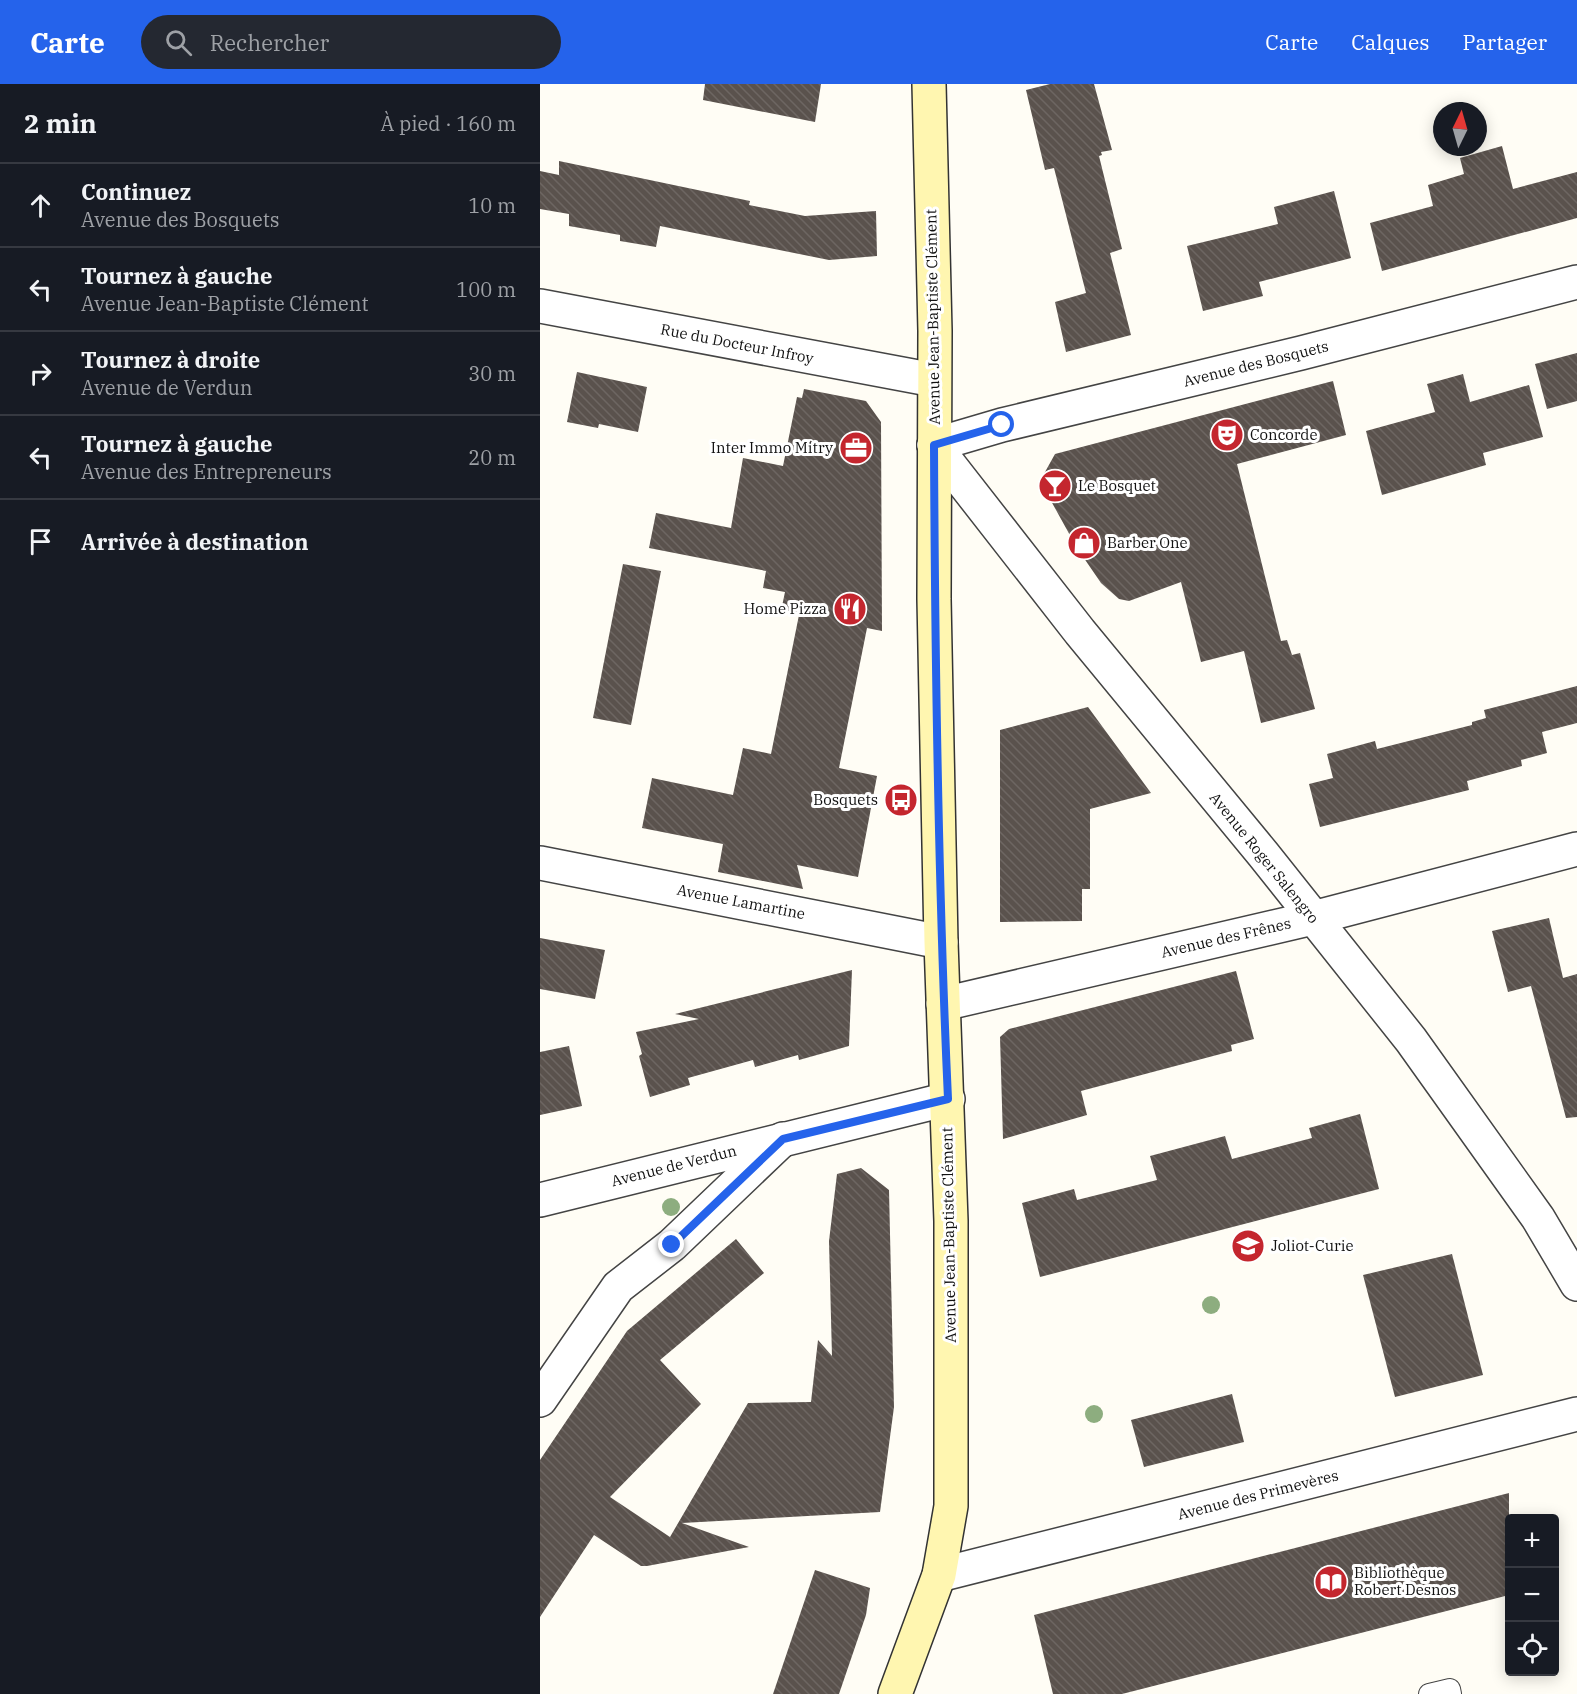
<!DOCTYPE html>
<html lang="fr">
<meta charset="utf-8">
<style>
:root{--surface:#171b24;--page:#242831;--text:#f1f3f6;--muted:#9ea1a6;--line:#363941;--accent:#2563eb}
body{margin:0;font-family:"IBM Plex Serif",serif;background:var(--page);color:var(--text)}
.controls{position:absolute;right:18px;bottom:18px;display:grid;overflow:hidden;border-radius:6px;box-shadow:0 3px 15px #0003}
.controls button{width:54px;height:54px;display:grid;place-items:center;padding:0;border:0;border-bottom:2px solid var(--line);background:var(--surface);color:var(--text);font:30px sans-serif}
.compass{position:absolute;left:893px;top:18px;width:54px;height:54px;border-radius:50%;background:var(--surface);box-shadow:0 3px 15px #0003;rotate:5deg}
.stop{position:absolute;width:18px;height:18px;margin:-14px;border:4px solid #2563eb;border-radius:50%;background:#fff}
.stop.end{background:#2563eb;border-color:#fff;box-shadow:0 2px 6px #0008}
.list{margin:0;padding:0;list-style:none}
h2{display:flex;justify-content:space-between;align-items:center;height:78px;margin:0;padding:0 24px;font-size:26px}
h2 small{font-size:20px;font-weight:400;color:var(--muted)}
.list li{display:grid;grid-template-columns:39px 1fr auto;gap:18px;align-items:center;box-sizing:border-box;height:84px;padding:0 24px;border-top:2px solid var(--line)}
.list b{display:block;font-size:22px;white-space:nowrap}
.list p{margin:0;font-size:20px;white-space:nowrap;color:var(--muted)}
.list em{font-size:20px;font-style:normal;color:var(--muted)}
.icon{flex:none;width:33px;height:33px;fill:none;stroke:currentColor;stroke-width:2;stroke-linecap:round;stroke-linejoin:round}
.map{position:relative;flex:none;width:1037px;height:1610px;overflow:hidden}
header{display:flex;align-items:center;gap:36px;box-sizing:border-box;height:84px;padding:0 30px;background:var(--accent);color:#fff}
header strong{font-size:28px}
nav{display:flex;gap:33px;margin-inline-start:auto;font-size:21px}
.search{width:420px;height:54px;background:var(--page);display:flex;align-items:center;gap:15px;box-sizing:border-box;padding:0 21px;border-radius:33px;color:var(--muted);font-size:22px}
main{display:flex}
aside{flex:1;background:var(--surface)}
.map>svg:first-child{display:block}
</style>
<header>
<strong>Carte</strong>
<div class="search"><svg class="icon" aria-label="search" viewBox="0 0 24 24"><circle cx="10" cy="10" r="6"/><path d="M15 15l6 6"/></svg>Rechercher</div>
<nav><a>Carte</a><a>Calques</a><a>Partager</a></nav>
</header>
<main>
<aside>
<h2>2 min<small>À pied · 160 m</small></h2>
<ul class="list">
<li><svg class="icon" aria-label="ahead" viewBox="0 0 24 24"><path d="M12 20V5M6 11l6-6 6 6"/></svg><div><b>Continuez</b><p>Avenue des Bosquets</p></div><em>10 m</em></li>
<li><svg class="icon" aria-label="left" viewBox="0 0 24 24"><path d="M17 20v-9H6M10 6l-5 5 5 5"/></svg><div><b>Tournez à gauche</b><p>Avenue Jean-Baptiste Clément</p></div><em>100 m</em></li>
<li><svg class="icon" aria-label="right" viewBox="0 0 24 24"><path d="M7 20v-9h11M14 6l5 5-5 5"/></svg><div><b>Tournez à droite</b><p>Avenue de Verdun</p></div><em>30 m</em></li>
<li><svg class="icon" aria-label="left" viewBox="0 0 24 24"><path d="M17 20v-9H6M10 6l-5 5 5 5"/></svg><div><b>Tournez à gauche</b><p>Avenue des Entrepreneurs</p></div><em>20 m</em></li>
<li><svg class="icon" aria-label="arrive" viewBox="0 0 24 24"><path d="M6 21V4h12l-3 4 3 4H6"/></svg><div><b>Arrivée à destination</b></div></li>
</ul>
</aside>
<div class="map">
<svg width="1037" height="1610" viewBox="0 0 1037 1610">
<defs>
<pattern id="building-back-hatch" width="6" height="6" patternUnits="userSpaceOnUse" patternTransform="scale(1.5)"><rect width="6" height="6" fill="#5a524d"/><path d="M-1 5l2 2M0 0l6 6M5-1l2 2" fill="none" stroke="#6d6662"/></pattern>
</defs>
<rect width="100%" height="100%" fill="#fffdf5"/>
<g fill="url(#building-back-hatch)">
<path d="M 165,0 L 281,0 L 275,38 L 163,16 Z"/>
<path d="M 510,0 L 554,0 L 572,66 L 561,68 L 562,71 L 559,72 L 582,165 L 570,169 L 591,251 L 526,268 L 515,218 L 546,209 L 514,84 L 505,86 L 486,6 Z"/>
<path d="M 962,62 L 973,105 L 1037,88 L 1037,134 L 842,187 L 830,139 L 893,122 L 888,101 L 924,90 L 920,74 Z"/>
<path d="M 19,77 L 210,117 L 209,121 L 265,132 L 336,127 L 337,172 L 289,176 L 120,142 L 116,163 L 80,157 L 80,151 L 29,142 L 29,130 L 0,125 L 0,87 L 19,91 Z"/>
<path d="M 794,107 L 811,174 L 719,198 L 723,212 L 663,227 L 647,162 L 738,140 L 734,123 Z"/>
<path d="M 1037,269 L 1037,317 L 1007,325 L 995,280 Z"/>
<path d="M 37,288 L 107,303 L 98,348 L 59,340 L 58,344 L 27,338 Z"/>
<path d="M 923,290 L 930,318 L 989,301 L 1003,353 L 943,369 L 946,381 L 842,411 L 826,347 L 895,328 L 887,300 Z"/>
<path d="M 793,297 L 806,351 L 697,380 L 741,557 L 747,556 L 752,571 L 760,569 L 775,625 L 721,639 L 704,567 L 661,578 L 641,498 L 589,517 L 579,515 L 561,499 L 537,464 L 500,397 L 515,370 Z"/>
<path d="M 264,305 L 326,317 L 341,338 L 342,547 L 327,544 L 299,684 L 337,692 L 318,793 L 257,781 L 263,805 L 178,788 L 183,760 L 102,744 L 112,694 L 193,711 L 203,664 L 231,670 L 259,531 L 241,527 L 245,508 L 223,504 L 226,487 L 109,464 L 116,429 L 191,444 L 203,374 L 243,382 L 257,313 L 262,314 Z"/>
<path d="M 83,480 L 121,487 L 91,641 L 53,634 Z"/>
<path d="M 1037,602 L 1037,639 L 1002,648 L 1007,669 L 981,676 L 982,682 L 927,697 L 929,706 L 780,743 L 769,700 L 793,694 L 787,670 L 835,657 L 837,665 L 932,641 L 932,638 L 946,634 L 944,626 Z"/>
<path d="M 548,623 L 611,709 L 550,725 L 550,805 L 542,805 L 542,837 L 460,838 L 460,646 Z"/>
<path d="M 1009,834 L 1023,894 L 1037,890 L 1037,1033 L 1026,1034 L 991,902 L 968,908 L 952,847 Z"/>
<path d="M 0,854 L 65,866 L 55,915 L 0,905 Z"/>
<path d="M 312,886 L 309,962 L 259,976 L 258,971 L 215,983 L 213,976 L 148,994 L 150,1001 L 110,1013 L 99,972 L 102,970 L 96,948 L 159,935 L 135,930 Z"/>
<path d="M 696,887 L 714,955 L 691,961 L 692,967 L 541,1007 L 547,1031 L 463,1055 L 460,953 L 469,945 Z"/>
<path d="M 29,962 L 42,1022 L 0,1031 L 0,968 Z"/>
<path d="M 820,1030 L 839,1105 L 500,1193 L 482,1119 L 534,1105 L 537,1116 L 617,1096 L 610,1072 L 685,1052 L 692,1075 L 772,1054 L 769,1044 Z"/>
<path d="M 321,1084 L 349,1106 L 354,1323 L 340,1428 L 142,1439 L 209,1463 L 107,1482 L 101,1482 L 54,1451 L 0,1533 L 0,1376 L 87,1247 L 196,1155 L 224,1189 L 120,1276 L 161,1320 L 70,1413 L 130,1453 L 208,1319 L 271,1318 L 278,1256 L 292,1272 L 289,1157 L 297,1090 Z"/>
<path d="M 912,1170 L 943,1291 L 855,1313 L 823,1191 Z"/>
<path d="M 692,1310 L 704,1358 L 604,1383 L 591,1336 Z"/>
<path d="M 969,1409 L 969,1511 L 582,1610 L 513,1610 L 494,1531 Z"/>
<path d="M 275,1486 L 330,1504 L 326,1531 L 299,1610 L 233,1610 Z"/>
</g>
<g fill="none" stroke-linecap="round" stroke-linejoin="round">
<defs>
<path id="service" d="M 889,1610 L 910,1605 L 911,1610"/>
<g id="minor">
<path d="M 0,222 L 394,296"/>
<path d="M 394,361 L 462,341 L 761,269 L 1037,198"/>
<path d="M 0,779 L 401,858"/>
<path d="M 403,920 L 773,834 L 1037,765"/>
<path d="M 0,1316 L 78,1203 L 132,1161 L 243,1055"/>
<path d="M 399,1491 L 1037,1330"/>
</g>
<g id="tertiary">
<path d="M 394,361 L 540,548 L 723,770 L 871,956 L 998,1134 L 1037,1200"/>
<path d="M 0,1116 L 408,1015"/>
</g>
<path id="secondary" d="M 355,1610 L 399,1491 L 411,1422 L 411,1137 L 401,858 L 394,515 L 395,247 L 389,0"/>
</defs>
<use href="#service" stroke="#444" stroke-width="22"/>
<use href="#minor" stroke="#444" stroke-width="36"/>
<use href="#tertiary" stroke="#444" stroke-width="36"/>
<use href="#secondary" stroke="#333" stroke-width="36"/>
<use href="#service" stroke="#fff" stroke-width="20"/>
<use href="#minor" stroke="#fff" stroke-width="33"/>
<use href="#tertiary" stroke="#fff" stroke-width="33"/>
<use href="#secondary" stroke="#fff6b0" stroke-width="33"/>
</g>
<g fill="#8dad7f">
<circle cx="131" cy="1123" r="9"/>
<circle cx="671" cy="1221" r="9"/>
<circle cx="554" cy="1330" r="9"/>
</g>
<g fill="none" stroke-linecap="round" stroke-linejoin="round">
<path stroke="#2563eb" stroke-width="8" d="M 132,1161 L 243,1055 L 408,1015 C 398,797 395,579 394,361 L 462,341"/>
</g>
<defs>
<symbol id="theatre-disc" viewBox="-11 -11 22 22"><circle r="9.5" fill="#c4262e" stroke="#fff"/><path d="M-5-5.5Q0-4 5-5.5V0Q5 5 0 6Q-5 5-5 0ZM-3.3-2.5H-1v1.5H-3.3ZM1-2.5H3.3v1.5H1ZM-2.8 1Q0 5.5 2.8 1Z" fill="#fff"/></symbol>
<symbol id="office-disc" viewBox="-11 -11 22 22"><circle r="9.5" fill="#c4262e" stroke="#fff"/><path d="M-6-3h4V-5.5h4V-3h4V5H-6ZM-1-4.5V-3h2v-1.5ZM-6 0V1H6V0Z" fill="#fff"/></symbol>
<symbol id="bar-disc" viewBox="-11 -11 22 22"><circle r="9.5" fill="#c4262e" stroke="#fff"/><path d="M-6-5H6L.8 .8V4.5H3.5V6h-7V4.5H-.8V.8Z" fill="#fff"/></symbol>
<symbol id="shop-disc" viewBox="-11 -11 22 22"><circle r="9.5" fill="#c4262e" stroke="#fff"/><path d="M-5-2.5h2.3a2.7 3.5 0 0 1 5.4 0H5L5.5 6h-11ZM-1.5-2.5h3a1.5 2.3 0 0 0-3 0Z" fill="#fff"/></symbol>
<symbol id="restaurant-disc" viewBox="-11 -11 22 22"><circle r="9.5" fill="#c4262e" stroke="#fff"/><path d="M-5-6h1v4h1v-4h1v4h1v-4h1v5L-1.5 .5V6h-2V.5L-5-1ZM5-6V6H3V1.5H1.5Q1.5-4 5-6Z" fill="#fff"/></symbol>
<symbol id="bus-disc" viewBox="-11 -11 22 22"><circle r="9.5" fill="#c4262e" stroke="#fff"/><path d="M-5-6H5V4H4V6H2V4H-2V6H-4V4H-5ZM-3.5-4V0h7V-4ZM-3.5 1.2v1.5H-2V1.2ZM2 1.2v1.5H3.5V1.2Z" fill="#fff"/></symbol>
<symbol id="school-disc" viewBox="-11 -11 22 22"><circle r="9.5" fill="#c4262e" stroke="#fff"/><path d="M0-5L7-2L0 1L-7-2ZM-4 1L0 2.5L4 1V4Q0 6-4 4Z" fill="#fff"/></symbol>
<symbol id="library-disc" viewBox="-11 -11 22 22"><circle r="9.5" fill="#c4262e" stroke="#fff"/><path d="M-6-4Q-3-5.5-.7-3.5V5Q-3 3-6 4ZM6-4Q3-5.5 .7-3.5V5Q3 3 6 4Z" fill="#fff"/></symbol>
</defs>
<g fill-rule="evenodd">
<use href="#theatre-disc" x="668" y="332" width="38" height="38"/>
<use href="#office-disc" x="297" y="345" width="38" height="38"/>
<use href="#bar-disc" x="496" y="383" width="38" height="38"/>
<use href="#shop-disc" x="525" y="440" width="38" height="38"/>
<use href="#restaurant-disc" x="291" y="506" width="38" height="38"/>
<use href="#bus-disc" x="342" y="697" width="38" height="38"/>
<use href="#school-disc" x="689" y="1143" width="38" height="38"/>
<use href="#library-disc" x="772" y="1479" width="38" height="38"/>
</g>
<g text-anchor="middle" stroke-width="6" stroke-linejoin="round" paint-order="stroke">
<g font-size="15" fill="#111" stroke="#fff">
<text transform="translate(393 233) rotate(-91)" y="5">Avenue Jean-Baptiste Clément</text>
<text transform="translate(197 260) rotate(11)" y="5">Rue du Docteur Infroy</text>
<text transform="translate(716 280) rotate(-14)" y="5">Avenue des Bosquets</text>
<text transform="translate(724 774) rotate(51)" y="5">Avenue Roger Salengro</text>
<text transform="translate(201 818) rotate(11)" y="5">Avenue Lamartine</text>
<text transform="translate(686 854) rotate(-13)" y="5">Avenue des Frênes</text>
<text transform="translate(134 1082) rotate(-14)" y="5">Avenue de Verdun</text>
<text transform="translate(409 1151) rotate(-91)" y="5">Avenue Jean-Baptiste Clément</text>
<text transform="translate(718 1411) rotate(-14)" y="5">Avenue des Primevères</text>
</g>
<g font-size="15" fill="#111" stroke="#fff" text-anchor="start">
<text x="710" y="356">Concorde</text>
<text x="293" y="369" text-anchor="end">Inter Immo Mitry</text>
<text x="538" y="407">Le Bosquet</text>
<text x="567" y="464">Barber One</text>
<text x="287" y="530" text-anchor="end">Home Pizza</text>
<text x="338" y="721" text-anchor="end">Bosquets</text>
<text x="731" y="1167">Joliot-Curie</text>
<text x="814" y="1494">Bibliothèque<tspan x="814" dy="17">Robert Desnos</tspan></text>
</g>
</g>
</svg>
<div class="controls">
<button>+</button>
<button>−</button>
<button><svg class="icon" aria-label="locate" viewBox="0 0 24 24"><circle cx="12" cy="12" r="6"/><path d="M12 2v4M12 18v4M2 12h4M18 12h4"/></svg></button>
</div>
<svg class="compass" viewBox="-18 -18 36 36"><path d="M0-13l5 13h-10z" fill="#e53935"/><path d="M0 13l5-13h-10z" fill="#9ea1a6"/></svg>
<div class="stop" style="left:462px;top:341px"></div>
<div class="stop end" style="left:132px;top:1161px"></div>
</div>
</main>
